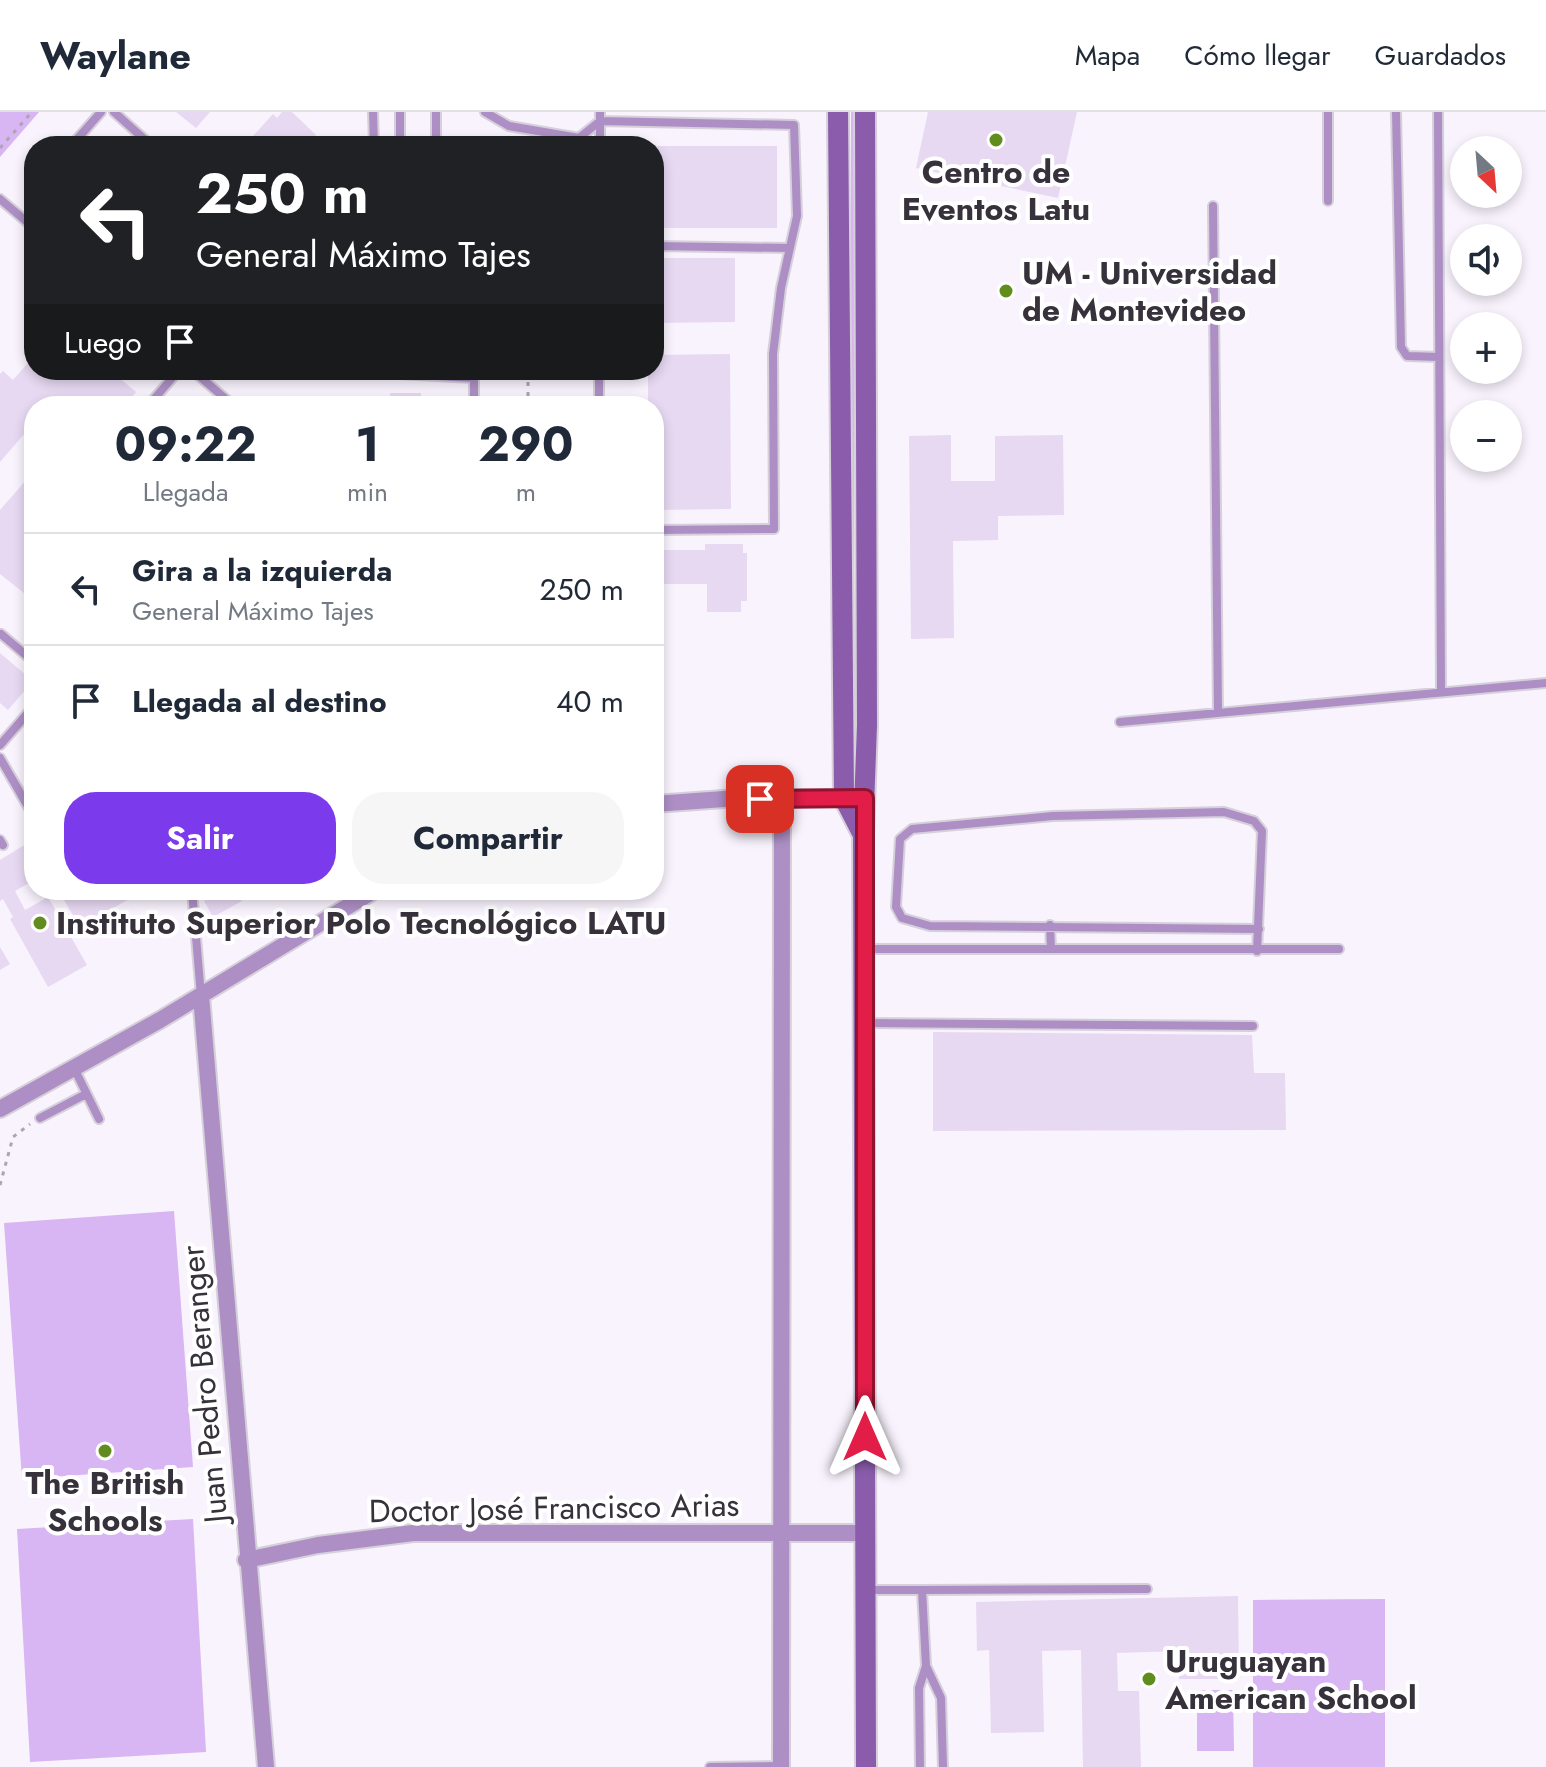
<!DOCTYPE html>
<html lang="es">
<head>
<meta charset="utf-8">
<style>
	:root { --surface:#fff; --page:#f6f6f7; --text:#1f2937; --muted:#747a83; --line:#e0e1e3; --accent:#7c3aed }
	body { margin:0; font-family:Jost,sans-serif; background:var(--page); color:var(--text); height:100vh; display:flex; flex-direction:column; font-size:30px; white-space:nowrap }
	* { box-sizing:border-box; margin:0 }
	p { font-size:26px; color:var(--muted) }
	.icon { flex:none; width:44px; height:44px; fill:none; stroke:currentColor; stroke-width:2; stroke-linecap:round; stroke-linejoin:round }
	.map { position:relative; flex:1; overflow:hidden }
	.drawer { position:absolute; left:24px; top:284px; width:640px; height:504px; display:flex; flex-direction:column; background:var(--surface); border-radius:32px; box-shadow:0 4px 12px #0003 }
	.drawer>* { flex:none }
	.hud { position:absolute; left:24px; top:24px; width:640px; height:244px; border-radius:32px; box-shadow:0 4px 12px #0003; background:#202124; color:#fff; overflow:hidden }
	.needle { width:52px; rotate:154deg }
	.tools { position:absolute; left:1450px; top:24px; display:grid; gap:16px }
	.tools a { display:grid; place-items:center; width:72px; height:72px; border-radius:50%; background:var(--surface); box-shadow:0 4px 12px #0003; font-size:40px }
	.pin { position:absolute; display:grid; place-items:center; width:68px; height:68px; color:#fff; margin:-34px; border-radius:16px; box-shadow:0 4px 12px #0006 }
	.me { position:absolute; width:88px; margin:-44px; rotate:0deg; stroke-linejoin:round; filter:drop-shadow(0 0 6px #0008) }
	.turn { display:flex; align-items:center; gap:28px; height:168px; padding:0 40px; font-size:36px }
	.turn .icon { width:104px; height:104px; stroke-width:2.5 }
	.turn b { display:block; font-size:56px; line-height:68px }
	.then { display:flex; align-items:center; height:76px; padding:0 40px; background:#0003; gap:16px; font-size:30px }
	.eta { display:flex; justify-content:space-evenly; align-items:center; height:136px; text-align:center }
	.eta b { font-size:48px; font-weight:700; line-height:56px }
	.action { display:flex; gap:16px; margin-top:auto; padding:16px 40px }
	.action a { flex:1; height:92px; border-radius:32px; background:var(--accent); color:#fff; font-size:32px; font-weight:700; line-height:92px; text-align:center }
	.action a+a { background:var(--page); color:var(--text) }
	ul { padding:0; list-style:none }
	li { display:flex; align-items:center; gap:24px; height:112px; padding:0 40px; border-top:2px solid var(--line) }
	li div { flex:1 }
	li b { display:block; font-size:30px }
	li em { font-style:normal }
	header { display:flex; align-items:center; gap:48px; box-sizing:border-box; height:112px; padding:0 40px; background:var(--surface); border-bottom:2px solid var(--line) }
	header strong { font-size:38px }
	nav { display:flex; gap:44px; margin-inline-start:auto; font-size:28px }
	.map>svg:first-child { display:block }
	.green { fill:#d8b5f3 }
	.building { fill:#e7d9f2 }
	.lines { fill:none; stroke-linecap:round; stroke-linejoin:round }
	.lane-casing { stroke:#d6d0da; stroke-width:12 }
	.street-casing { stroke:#d6d0da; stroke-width:20 }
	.secondary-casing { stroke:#d6d0da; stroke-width:24 }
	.path { stroke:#aca6b0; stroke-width:3; stroke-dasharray:4 6; stroke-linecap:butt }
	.lane { stroke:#ad8fc5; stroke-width:8 }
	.street { stroke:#ad8fc5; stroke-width:16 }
	.secondary { stroke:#8a5cab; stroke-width:20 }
	.route-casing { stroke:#92132f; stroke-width:20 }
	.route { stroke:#e11d48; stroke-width:14 }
	.poi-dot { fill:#618d1f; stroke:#fff; stroke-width:3 }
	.labels { text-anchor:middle; stroke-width:8; stroke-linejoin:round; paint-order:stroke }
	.poi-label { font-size:32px; font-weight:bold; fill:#36313a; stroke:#fff; text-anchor:start }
	.street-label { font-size:32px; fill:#36313a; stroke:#fff }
</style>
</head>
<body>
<header>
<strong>Waylane</strong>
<nav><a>Mapa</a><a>Cómo llegar</a><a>Guardados</a></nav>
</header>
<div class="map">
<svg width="1546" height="1655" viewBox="0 0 1546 1655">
	<rect width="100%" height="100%" fill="#f9f3fd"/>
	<path class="green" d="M0,0H39L0,45Z
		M851,0H854V675L851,672Z
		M174,1099L193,1355L22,1367L4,1111Z
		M193,1407L206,1640L30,1650L17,1417Z
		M1385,1487V1655H1253V1488Z
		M1197,1578H1233L1234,1639H1197Z"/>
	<path class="building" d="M176,0H210L196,16Z
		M282,0H292L316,23L308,32L301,27L295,34H244L273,2L277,6Z
		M928,0H1077L1058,86L916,56Z
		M654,34H777V116H654Z
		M654,146H735V210L654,211Z
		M730,242L731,397L654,398V294H648V258H654V243Z
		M34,244V258H110L136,280L124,294H34V315L32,313L0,350V262L3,259L13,268Z
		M390,281H421V294H390Z
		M951,323V369H995V324L1063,323L1064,403L998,404V428L953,429L954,526L911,527L909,324Z
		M34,359V375L26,384L32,389L34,386V489L0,462V398Z
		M705,432H743V441H747V489H741V500H707V472H654V438H705Z
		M0,541L33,569L8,598L0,591Z
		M26,732L34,746V768L15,779L25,798L48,785L87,853L48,875L10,807L13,805L3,787L0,789V748Z
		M58,778H145L80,815Z
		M224,778H235L242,789L213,805L204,789Z
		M0,835L10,852L0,858Z
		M933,920L1252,923L1254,961H1285L1286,1018L933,1019Z
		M1238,1484L1239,1567H1179V1539L1117,1541L1118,1579H1139L1141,1655H1083L1081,1538L1042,1539L1044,1620L991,1621L989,1538L977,1539L976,1490Z"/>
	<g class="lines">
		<g class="lane-casing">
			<path id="lane" d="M114,0L152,34
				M373,0L374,34
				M436,0V34
				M485,0L509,14L579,26
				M1396,0L1401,235L1407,244L1439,245
				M1438,0L1441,580
				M71,34L101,0
				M400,34V0
				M569,34L600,9L794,13L797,104L781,176L773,242L774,417L654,418
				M600,34V0
				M0,87L34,116
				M1328,89V0
				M1213,94L1218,601
				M654,134L789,136
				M192,258L234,294
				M474,258V294
				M363,260L474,266
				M148,294L179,258
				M599,294V258
				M1,522L34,550
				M1120,610L1546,571
				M0,633L34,594
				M0,646L34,705
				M0,728L3,733
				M192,778L201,884
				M1050,813L1051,837
				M865,837H1339
				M1257,839L1262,719L1254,709L1224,700L1053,704L912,717L900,727L896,795L902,806L930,814L1259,817
				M865,911L1253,914
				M74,956L99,1007
				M40,1006L86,982
				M867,1478H922L926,1554L919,1576L920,1655
				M922,1478L1147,1477
				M926,1554L941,1586L943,1655
				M710,1655L781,1654"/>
		</g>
		<g class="street-casing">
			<path id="street" d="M654,692L738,686H856
				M201,884L266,1655
				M0,997L160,908L375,778
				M246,1448L318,1433L413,1421H866
				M781,1655L782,688"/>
		</g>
		<g class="secondary-casing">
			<path id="secondary" d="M838,0L844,686L863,723
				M865,0L867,613L863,723L866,1655"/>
		</g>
		<path class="path" d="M0,36L32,0
			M528,294V258
			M0,1073L13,1025L30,1012"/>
		<use href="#lane" class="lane"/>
		<use href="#street" class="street"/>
		<use href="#secondary" class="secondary"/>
	</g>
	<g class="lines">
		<g class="route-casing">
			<path id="route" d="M760,687L865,686V1325"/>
		</g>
		<use href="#route" class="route"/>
	</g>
	<g class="poi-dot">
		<circle cx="996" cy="28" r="8"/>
		<circle cx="1006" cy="179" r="8"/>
		<circle cx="40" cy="811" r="8"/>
		<circle cx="105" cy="1339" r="8"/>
		<circle cx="1149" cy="1567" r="8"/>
	</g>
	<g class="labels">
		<g class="poi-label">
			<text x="996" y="71" text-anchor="middle">Centro de<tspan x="996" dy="37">Eventos Latu</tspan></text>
			<text x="1022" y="172">UM - Universidad<tspan x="1022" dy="37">de Montevideo</tspan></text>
			<text x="56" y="822">Instituto Superior Polo Tecnológico LATU</text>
			<text x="105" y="1382" text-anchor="middle">The British<tspan x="105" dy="37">Schools</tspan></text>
			<text x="1165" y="1560">Uruguayan<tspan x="1165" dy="37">American School</tspan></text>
		</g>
		<g class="street-label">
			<text transform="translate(204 1272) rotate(-95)" y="11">Juan Pedro Beranger</text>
			<text transform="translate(554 1396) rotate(-1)" y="11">Doctor José Francisco Arias</text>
		</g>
	</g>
</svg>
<div class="tools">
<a><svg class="needle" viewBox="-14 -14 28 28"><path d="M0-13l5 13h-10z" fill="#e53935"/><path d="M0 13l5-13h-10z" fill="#747a83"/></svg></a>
<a><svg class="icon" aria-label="sound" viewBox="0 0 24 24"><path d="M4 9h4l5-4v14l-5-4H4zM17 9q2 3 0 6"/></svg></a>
<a>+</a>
<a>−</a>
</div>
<div class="pin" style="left:760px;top:687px;background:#d93025"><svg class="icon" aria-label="arrive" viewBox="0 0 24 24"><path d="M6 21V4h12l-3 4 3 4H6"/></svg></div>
<svg class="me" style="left:865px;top:1325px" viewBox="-20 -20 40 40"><path d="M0-17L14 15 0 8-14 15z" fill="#e11d48" stroke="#fff" stroke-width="4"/></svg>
<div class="hud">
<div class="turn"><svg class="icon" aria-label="left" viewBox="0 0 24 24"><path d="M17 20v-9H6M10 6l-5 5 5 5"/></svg><div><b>250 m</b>General Máximo Tajes</div></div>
<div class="then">Luego<svg class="icon" aria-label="arrive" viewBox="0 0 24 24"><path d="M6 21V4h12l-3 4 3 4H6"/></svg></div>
</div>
<section class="drawer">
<div class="eta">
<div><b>09:22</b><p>Llegada</p></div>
<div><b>1</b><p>min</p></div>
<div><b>290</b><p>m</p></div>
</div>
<ul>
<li><svg class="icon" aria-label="left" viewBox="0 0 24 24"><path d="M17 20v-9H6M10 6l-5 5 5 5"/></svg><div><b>Gira a la izquierda</b><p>General Máximo Tajes</p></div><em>250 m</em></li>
<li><svg class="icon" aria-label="arrive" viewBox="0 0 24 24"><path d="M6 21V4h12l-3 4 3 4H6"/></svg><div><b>Llegada al destino</b></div><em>40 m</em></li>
</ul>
<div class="action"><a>Salir</a><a>Compartir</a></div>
</section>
</div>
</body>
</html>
